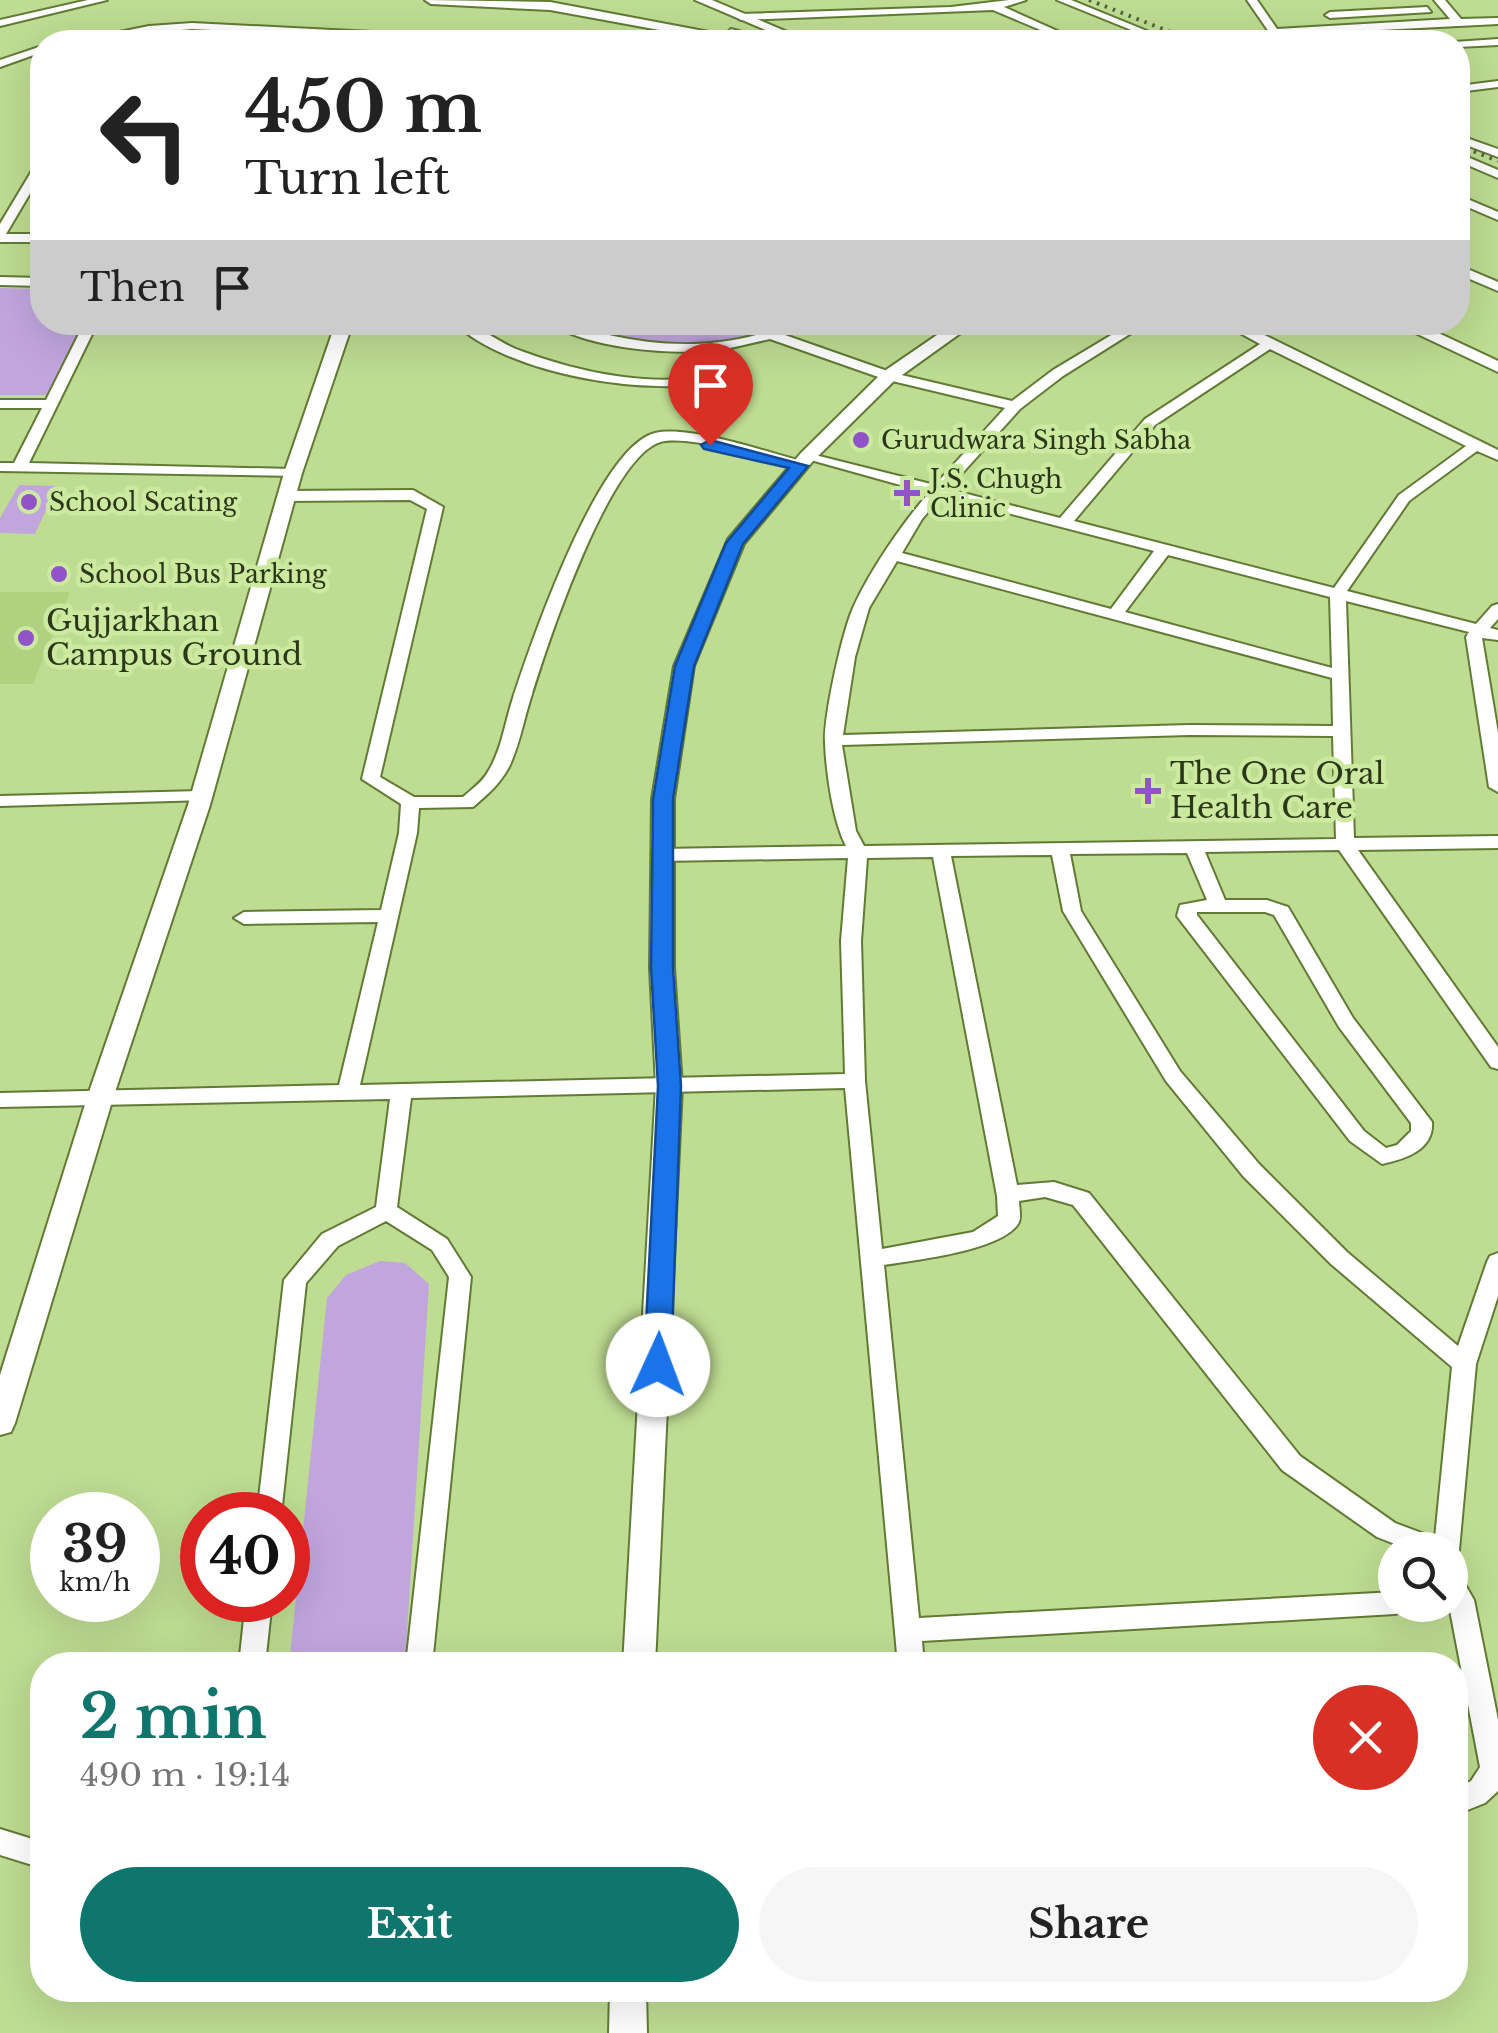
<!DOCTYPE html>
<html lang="en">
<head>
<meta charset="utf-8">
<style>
	:root { --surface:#fff; --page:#f6f6f6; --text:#222; --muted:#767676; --accent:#0f766e }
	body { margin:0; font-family:"Libre Baskerville",serif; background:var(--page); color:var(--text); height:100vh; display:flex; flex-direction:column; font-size:38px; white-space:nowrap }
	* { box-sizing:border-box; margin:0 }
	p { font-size:32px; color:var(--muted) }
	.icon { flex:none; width:55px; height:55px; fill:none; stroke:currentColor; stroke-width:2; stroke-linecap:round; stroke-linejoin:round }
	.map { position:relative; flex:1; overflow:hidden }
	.drawer { position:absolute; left:30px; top:1652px; width:1438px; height:350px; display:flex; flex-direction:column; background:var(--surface); border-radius:40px; box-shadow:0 10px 40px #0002 }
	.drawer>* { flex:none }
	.banner { position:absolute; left:30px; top:30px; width:1440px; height:305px; border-radius:40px; box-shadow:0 10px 40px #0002; background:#fff; color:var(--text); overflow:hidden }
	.tools { position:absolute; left:1378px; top:1532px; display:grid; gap:20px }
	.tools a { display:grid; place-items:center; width:90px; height:90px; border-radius:50%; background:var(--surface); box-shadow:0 10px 40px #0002; font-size:50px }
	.speed { position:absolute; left:30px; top:1492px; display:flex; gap:20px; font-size:50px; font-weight:700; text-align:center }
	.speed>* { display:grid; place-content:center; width:130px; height:130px; border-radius:50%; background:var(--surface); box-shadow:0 10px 40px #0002; line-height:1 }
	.speed small { font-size:25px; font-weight:400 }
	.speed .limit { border:15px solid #d22; background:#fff; color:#111 }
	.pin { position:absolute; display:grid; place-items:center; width:85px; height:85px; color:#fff; margin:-102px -42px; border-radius:50% 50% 50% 0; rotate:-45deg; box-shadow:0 0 10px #0007 }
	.pin .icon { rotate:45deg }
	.me { position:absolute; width:110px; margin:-55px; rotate:2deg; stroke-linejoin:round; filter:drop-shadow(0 0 8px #0008) }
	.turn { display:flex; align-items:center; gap:35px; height:210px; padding:0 50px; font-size:45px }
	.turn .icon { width:130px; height:130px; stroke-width:2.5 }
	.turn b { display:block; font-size:70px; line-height:85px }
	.then { display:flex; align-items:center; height:95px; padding:0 50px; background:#0003; gap:20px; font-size:38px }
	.round { display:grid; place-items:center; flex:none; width:105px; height:105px; border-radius:52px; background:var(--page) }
	.overview { display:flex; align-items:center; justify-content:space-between; height:170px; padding:0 50px }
	h1 { font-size:60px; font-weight:800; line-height:75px; color:var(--accent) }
	.cta { display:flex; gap:20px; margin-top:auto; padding:20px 50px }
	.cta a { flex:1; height:115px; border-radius:60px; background:var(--accent); color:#fff; font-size:40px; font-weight:800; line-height:115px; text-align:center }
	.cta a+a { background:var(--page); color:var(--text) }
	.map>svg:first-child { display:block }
	.built { fill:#b1d181 }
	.green { fill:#c1a6de }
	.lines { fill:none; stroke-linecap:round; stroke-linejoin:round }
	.minor-casing { stroke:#617b34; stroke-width:4 }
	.tertiary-casing { stroke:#617b34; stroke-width:4 }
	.minor { fill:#fff; fill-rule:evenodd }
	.tertiary { fill:#fff; fill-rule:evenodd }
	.rail { stroke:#536339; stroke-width:4; stroke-dasharray:2.5 6; stroke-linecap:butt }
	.route { fill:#1a73e8; stroke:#114b97; stroke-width:2.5 }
	.poi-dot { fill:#9252c8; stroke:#cbe99f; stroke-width:4 }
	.labels { text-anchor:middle; stroke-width:9; stroke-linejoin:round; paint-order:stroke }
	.far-poi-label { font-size:25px; fill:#2c3719; stroke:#cbe99f; text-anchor:start }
	.poi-label { font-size:30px; fill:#2c3719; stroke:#cbe99f; text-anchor:start }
</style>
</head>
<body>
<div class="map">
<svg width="1498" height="2033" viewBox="0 0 1498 2033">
	<rect width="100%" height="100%" fill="#bedc92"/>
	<path class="built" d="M0,592H70L33,684H0Z"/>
	<path class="green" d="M0,288L42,289V322L87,323L53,395H0Z
		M558,323H727L766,334C697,347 625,352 558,323Z
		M19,485L57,486L35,534L0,533V518Z
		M380,1261L405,1263L429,1284L405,1665H289L327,1298L346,1275Z"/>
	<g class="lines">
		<g class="minor-casing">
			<path id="minor" d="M88,0H107L0,26V20Z
				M1009,0H1026L1004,7L1082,42H1069L993,10L741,20L736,17L741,14L951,7Z
				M1057,0H1071L1174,42H1161Z
				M1247,0H1257L1277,29L1450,19L1434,0H1445L1461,19L1498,18V24L1281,35L1286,42H1276Z
				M1427,7L1431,12L1330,18L1325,15L1330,12Z
				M192,23L512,39L517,42H458L192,29C152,32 109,44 70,42L149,26Z
				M1498,39V45L1458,47V42H1454Z
				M42,46V52L0,67V60Z
				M1498,81V87L1458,92V86Z
				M1458,135L1498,149V157L1458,142Z
				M1458,153L1498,170V178L1458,161Z
				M42,160V173L6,234H42V242H0V224L36,164Z
				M1458,195L1498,212V220L1458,203Z
				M1458,265L1498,282V291L1458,274Z
				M0,277L42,278V286L0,285Z
				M85,322H98L29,463L293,469L298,470V476L0,471V463H14L42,408H0V400H46Z
				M453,322C476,322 494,340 516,349C577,372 652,389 716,374L720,367L714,351C665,354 589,349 548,322C570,322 587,330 609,335C657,346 709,348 756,335L727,322H747L770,330L785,322H803L782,334L893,373L1012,401L1053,370L1133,322H1149L1063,376L1020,409L948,489L1060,518L1145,419L1260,344L1220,322H1238L1498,450V460L1477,451L1409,501L1347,591L1476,624L1492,606L1498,604V619L1490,628L1498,630V640L1482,638L1498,733V792L1489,787L1466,637L1469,632L1346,601L1354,838L1498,836V848L1358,850L1498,1047V1069L1491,1067L1339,850L1205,852L1225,900H1267L1288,907L1353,1018L1432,1122C1434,1150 1405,1159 1382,1164L1350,1141L1180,920L1177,916L1180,905L1207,900L1187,853L1070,854L1081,911L1180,1071L1259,1164L1347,1252L1458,1346L1487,1262L1490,1256L1498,1253V1296L1476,1364L1459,1550L1455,1558L1450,1559V1550H1410L1377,1537L1282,1470L1073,1205L1045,1197L1019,1201C1019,1208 1022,1218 1018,1224C1000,1251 915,1260 884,1265L919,1618L1395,1592V1605H1407L1404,1611L1395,1614L922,1641L924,1665H898L845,1088L411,1098L397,1207L447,1239L471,1277L432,1665H406L449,1277L432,1250L386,1221L338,1246L306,1283L281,1515H257L284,1280L322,1234L376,1207L390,1099L0,1107V1093L339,1085L378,922L244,924L234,918L244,912L381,910L399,833L401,804L362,779L427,509L410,500L286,501L278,496L286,491L413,490L443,507L380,777L414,797H463C472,789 483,782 489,770C502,748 505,722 513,698C531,643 598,447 655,433C690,425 769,453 805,462V468L800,469C761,460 704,437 665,441C612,447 547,645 532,694C524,718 520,744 509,767C500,784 487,795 473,807L419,808L417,833L360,1085L845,1074L841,941L848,858L661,861L652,855L661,849L846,846C833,821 826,772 825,742C824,715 842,633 853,608C869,572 903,522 929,493L800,457L807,453L935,485L1005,408L884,379L770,339L726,349L734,367L726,380C652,398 510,376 453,322ZM1270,349L1466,446L1399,495L1334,588L1074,521L1155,425ZM942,496L1154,551L1111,609L902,553L922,519ZM1168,555L1330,597L1332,668L1125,612ZM897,561L1332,678L1333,726L1189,725L843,735L855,657L869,608ZM1189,735L1333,736L1336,839L864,846L856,831L842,745ZM1052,855L1063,911L1166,1081L1243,1176L1331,1264L1452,1367L1435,1538L1395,1523L1300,1456L1089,1193L1054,1182L1017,1185L951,856ZM933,857L997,1196L998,1216L973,1232L882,1249L865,1081L861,941L867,858ZM1197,912H1265L1274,915L1339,1027L1411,1123V1131L1397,1145L1386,1148L1364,1131L1197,915Z
				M201,791L210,796L207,800L0,806V796Z
				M1450,1571L1459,1574L1474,1600L1498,1720V1791L1485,1803L1455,1815V1789L1471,1781L1480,1767L1449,1605Z
				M246,1600H272L265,1665H239Z
				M0,1829L42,1842V1868L0,1855Z"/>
		</g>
		<g class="tertiary-casing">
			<path id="tertiary" d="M425,0L550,2L725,35L731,29L779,42H725L550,10L431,4Z
				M695,0H712L811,42H794Z
				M336,322H353L302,473L210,805L114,1095L15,1423L11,1432L0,1435V1375L88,1095L188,805L284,473Z
				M956,322H976L895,380L813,461L744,544L694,666L674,799V968L682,1086L655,1665H623L656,1086L650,968L652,799L674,666L728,539L801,453L883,372Z
				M1392,322H1415L1498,361V372Z
				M610,1990H646L647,2033H609Z"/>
		</g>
		<use href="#minor" class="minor"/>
		<use href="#tertiary" class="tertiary"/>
		<path class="rail" d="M1089,0L1196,42
			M1458,145L1498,161"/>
	</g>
	<path class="route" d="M710,440L808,466L743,544L694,666L673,799V968L681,1086L671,1365L667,1372L658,1376L648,1372L644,1365L658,1086L651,968L653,799L675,666L726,543L789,468L704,449L701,445Z"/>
	<g class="poi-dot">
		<circle cx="861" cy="440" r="10"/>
		<path d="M902 478h10v10h10v10h-10v10h-10v-10h-10v-10h10z"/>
		<circle cx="29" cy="502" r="10"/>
		<circle cx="59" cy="574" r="10"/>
		<circle cx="26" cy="638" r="10"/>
		<path d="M1143 776h10v10h10v10h-10v10h-10v-10h-10v-10h10z"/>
	</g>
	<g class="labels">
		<g class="far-poi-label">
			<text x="881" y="449">Gurudwara Singh Sabha</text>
			<text x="930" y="488">J.S. Chugh<tspan x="930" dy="29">Clinic</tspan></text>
			<text x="49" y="511">School Scating</text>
			<text x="79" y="583">School Bus Parking</text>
		</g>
		<g class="poi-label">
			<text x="46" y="631">Gujjarkhan<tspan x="46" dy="34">Campus Ground</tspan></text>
			<text x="1170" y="784">The One Oral<tspan x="1170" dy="34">Health Care</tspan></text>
		</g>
	</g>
</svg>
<div class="tools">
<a><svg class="icon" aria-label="search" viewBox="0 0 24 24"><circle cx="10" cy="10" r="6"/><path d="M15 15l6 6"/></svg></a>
</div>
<div class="speed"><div>39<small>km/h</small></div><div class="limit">40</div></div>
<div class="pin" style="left:710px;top:445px;background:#d93025"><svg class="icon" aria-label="arrive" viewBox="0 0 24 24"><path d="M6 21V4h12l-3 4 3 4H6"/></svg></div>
<svg class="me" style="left:658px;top:1365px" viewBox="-20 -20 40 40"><circle r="19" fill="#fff"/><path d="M0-13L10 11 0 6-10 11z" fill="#1a73e8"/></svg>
<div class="banner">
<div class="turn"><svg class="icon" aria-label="left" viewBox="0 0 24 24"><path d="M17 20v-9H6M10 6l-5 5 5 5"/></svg><div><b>450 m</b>Turn left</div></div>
<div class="then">Then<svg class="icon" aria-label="arrive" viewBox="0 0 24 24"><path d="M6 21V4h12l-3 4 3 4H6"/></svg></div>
</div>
<section class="drawer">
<div class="overview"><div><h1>2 min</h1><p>490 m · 19:14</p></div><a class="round" style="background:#d93025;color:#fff"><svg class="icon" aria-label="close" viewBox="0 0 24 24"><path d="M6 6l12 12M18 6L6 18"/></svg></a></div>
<div class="cta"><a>Exit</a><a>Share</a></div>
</section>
</div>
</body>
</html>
